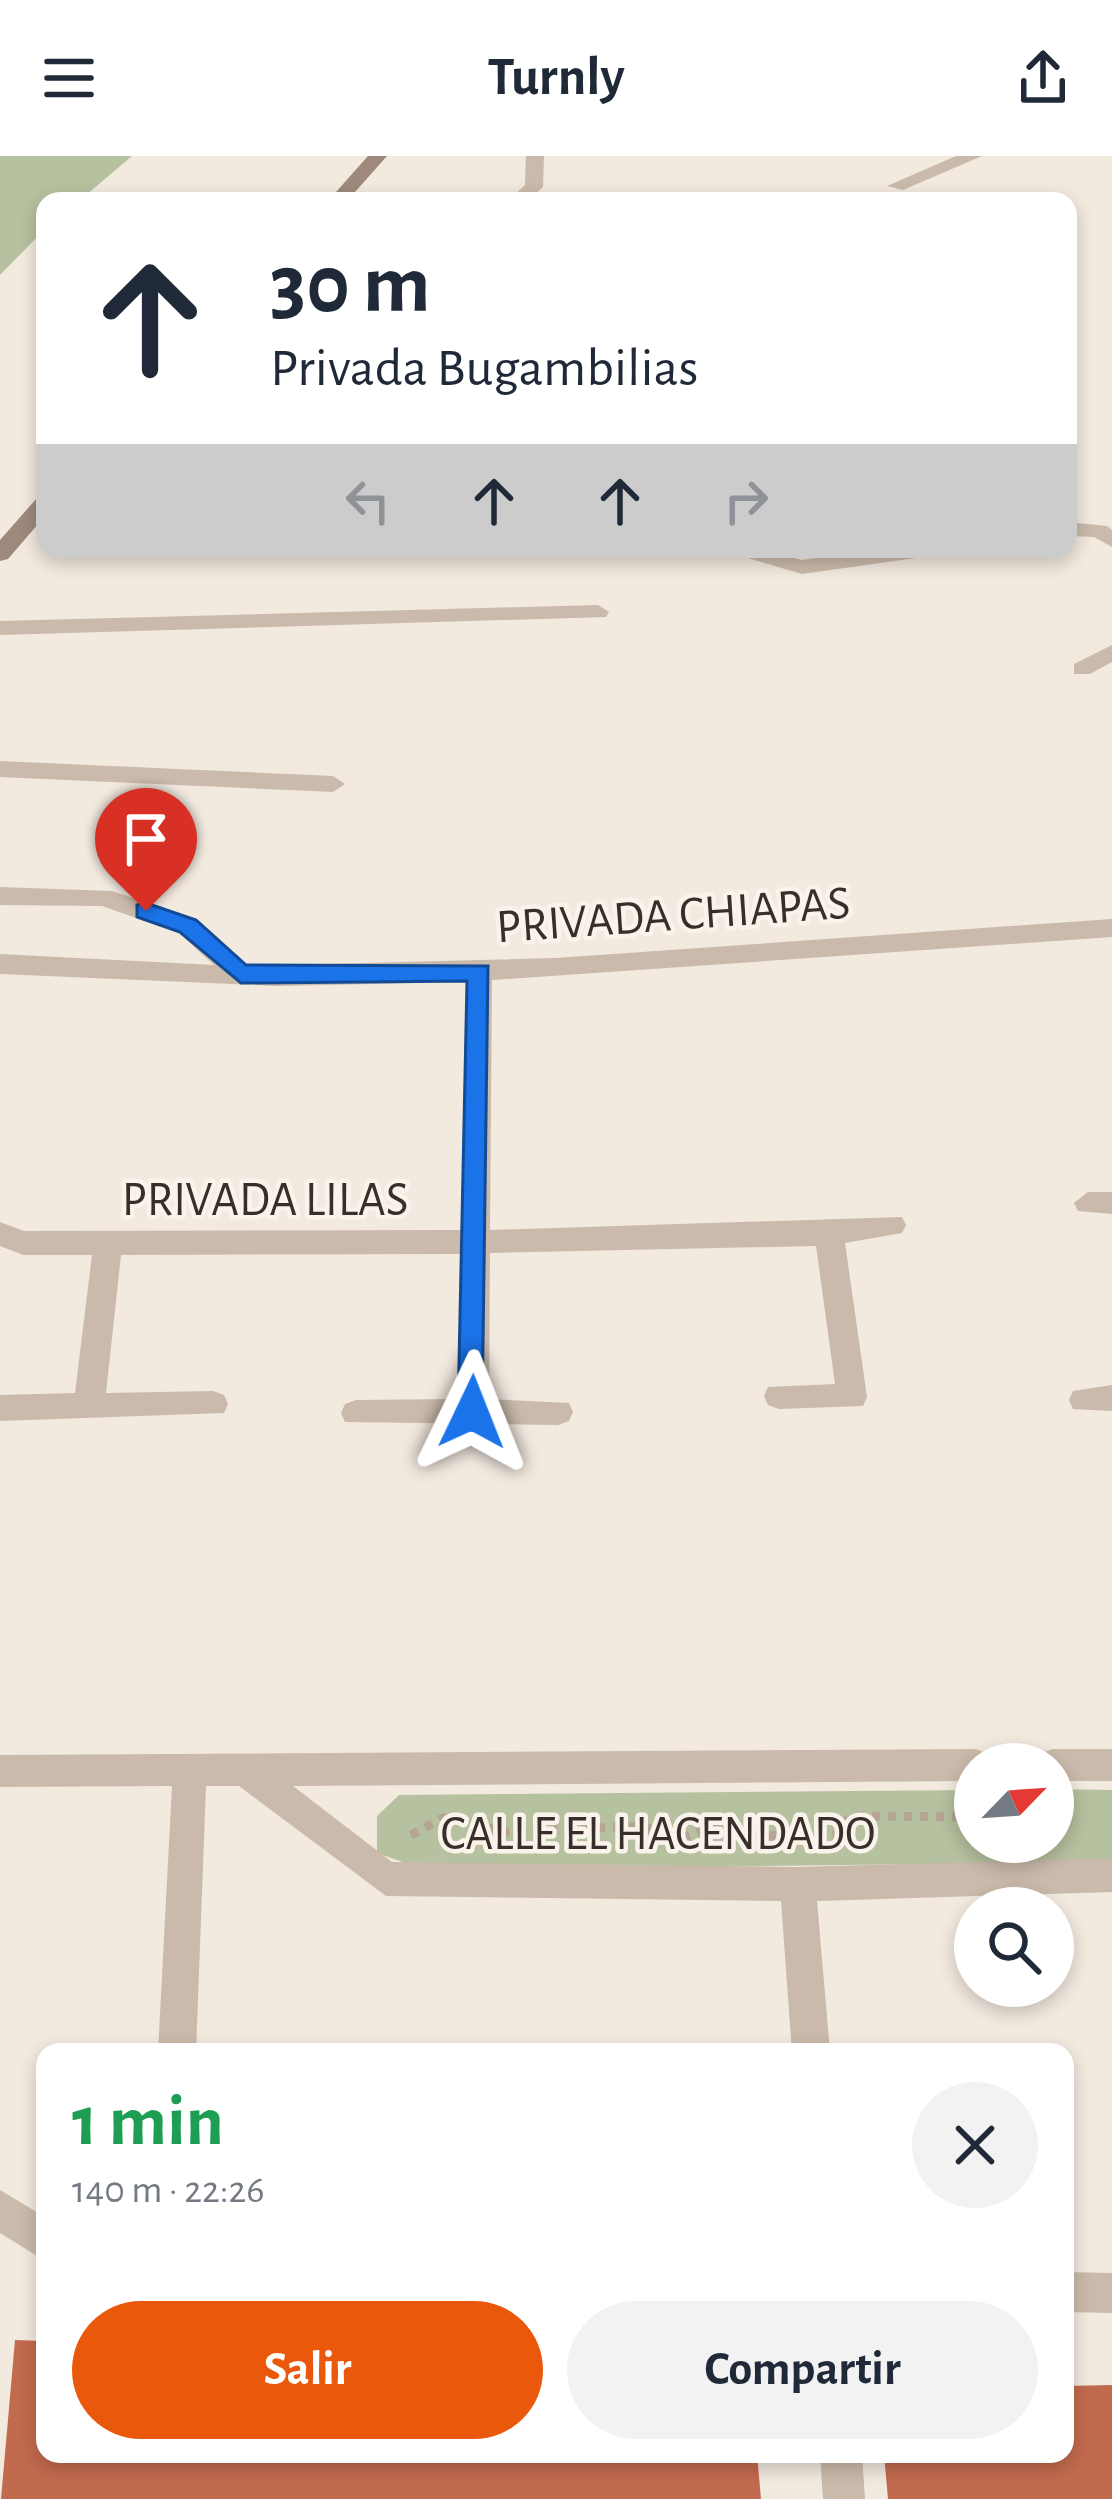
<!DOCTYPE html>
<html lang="es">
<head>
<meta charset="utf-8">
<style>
	:root { --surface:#fff; --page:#f2f2f3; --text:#1f2937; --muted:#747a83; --accent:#ea580c }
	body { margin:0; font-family:"Alegreya Sans",sans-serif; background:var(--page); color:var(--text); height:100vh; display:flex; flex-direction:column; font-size:45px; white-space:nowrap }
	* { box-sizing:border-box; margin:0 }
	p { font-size:39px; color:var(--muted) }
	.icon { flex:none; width:66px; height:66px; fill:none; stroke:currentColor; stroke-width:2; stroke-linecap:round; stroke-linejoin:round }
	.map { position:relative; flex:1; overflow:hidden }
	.side { position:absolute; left:36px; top:1887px; width:1038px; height:420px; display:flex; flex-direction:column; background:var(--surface); border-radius:24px; box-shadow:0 6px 18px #0003 }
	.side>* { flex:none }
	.banner { position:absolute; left:36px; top:36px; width:1041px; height:366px; border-radius:24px; box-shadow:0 6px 18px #0003; background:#fff; color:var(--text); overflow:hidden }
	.needle { width:78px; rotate:65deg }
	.buttons { position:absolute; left:954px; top:1587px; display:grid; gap:24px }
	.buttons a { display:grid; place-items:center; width:120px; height:120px; border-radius:50%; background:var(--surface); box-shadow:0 6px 18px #0003; font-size:60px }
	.pin { position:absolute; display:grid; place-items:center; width:102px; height:102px; color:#fff; margin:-123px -51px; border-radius:50% 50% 50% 0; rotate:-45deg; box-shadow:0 0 12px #0007 }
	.pin .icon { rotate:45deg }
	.me { position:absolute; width:132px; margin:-66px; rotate:2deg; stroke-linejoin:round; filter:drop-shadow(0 0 9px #0008) }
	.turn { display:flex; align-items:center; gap:42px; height:252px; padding:0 36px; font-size:54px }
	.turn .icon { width:156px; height:156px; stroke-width:2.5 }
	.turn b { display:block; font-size:84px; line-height:102px }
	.lanes { display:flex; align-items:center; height:114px; padding:0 36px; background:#0003; justify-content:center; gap:60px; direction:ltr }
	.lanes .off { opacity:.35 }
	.round { display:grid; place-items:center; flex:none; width:126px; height:126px; border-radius:63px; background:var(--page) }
	.head { display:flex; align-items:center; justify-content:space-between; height:204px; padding:0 36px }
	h1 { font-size:72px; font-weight:700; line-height:90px; color:#1e9e55 }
	.button { display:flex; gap:24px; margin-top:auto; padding:24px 36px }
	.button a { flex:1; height:138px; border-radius:72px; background:var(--accent); color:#fff; font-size:48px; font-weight:700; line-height:138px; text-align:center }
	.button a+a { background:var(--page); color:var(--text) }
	header { display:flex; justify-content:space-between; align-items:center; height:156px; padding:0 36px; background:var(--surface); font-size:54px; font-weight:700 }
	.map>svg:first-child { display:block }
	.green { fill:#b6c19f }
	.building { fill:#c26a4e }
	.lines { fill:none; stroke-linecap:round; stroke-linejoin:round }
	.path { stroke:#b6a495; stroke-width:9; stroke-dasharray:8 8; stroke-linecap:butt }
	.lane { fill:#cabaab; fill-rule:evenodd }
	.street { fill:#cabaab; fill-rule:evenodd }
	.secondary { fill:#9e897c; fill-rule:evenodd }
	.route { fill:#1a73e8; stroke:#114b97; stroke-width:3 }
	.labels { text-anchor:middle; stroke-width:9; stroke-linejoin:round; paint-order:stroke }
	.street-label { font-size:48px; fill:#382f2a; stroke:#faf3ec }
</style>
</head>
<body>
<header><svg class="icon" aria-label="menu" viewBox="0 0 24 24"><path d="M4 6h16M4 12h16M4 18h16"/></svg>Turnly<svg class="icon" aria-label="share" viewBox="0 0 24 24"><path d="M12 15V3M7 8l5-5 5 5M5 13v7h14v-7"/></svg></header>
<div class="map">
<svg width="1112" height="2343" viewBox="0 0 1112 2343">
	<rect width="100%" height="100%" fill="#f2e9df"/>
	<path class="green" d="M0,0H132L79,45H45V73L0,119Z
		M1053,1633L1112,1634V1706L425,1714L377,1697V1660L399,1639L975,1634V1686H1053Z"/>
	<path class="building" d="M15,2184L45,2185V2298H757L761,2343H1Z
		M1112,2229V2343H888L884,2298H1065V2230Z"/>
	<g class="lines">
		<path class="path" d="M411,1679L443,1662L507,1676L644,1670L669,1682
			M682,1682L720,1667L730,1680L835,1679L851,1660L975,1661"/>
		<path class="lane" d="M526,0H544L543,31L528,45H508L525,29Z
			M956,0H982L903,34L887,30Z
			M1068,366L1107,370L1112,374V391L1094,381L1068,380Z
			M717,393H756L802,404L881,393H941L930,400L802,418Z
			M598,449L609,456L606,461L0,479V465Z
			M1112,489V506L1090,518H1074V508Z
			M0,605L333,620L345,628L333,636L0,621Z"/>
		<path class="street" d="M0,731L112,735L197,763L249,810L556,802L1112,763V781L492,824L490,1074L902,1061L906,1069L902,1077L845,1087L867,1241L863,1250L779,1253L768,1249L764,1240L768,1231L835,1228L816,1090L490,1097L489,1243L569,1247L573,1256L569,1265L558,1269L345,1266L341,1257L345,1248L356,1244L458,1243L461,1098L121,1099L106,1237L213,1235L224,1239L228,1248L224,1257L0,1265V1239L75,1237L92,1099H23L0,1090V1066L24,1075L461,1074L466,826L278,830L0,818V798L214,809L179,777L102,750L0,749Z
			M1088,1036H1112V1058L1078,1055L1074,1047Z
			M1112,1229V1255L1073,1253L1069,1244L1073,1235Z
			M975,1593L987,1597L992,1608H975V1625L293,1630L392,1706L798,1711L1112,1702V1736L817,1745L830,1896H792L781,1745L386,1740L239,1630H206L196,1896H158L172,1630L0,1631V1599Z
			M1053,1593H1112V1625H1053V1608H1036L1041,1597Z
			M0,2034L45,2061V2105L0,2077Z
			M1065,2116L1112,2117V2157L1065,2156Z
			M820,2298H862L865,2343H823Z"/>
		<path class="secondary" d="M368,0H387L347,45H328Z
			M45,340V360L8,403L0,405V384L37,342Z"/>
	</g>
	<path class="route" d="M146,747L196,764L246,809L488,810L482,1265H463L458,1256L467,825L241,827L180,776L137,761V749Z"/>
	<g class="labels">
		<g class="street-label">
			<text transform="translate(673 757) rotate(-4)" y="17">PRIVADA CHIAPAS</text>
			<text x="265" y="1059">PRIVADA LILAS</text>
			<text x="658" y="1693">CALLE EL HACENDADO</text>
		</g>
	</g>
</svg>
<div class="buttons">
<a><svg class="needle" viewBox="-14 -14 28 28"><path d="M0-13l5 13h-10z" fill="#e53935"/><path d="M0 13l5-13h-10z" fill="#747a83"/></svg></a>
<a><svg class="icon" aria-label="search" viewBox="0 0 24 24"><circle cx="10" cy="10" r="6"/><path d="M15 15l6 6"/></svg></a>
</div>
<div class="pin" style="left:146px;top:755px;background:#d93025"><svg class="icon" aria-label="arrive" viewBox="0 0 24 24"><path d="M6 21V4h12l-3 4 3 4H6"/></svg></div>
<svg class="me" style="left:472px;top:1256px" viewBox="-20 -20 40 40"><path d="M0-17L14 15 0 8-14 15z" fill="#1a73e8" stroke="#fff" stroke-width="4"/></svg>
<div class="banner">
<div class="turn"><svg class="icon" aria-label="ahead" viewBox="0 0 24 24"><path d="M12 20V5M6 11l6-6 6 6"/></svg><div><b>30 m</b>Privada Bugambilias</div></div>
<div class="lanes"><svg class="icon off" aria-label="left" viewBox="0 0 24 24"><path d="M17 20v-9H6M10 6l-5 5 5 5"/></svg><svg class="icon" aria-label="ahead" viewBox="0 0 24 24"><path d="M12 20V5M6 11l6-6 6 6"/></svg><svg class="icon" aria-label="ahead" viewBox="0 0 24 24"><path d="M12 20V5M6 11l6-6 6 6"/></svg><svg class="icon off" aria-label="right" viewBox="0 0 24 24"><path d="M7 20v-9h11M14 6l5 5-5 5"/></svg></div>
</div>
<section class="side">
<div class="head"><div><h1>1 min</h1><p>140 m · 22:26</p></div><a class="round"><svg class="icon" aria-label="close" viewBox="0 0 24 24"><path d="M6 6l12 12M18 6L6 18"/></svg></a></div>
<div class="button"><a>Salir</a><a>Compartir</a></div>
</section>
</div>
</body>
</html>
